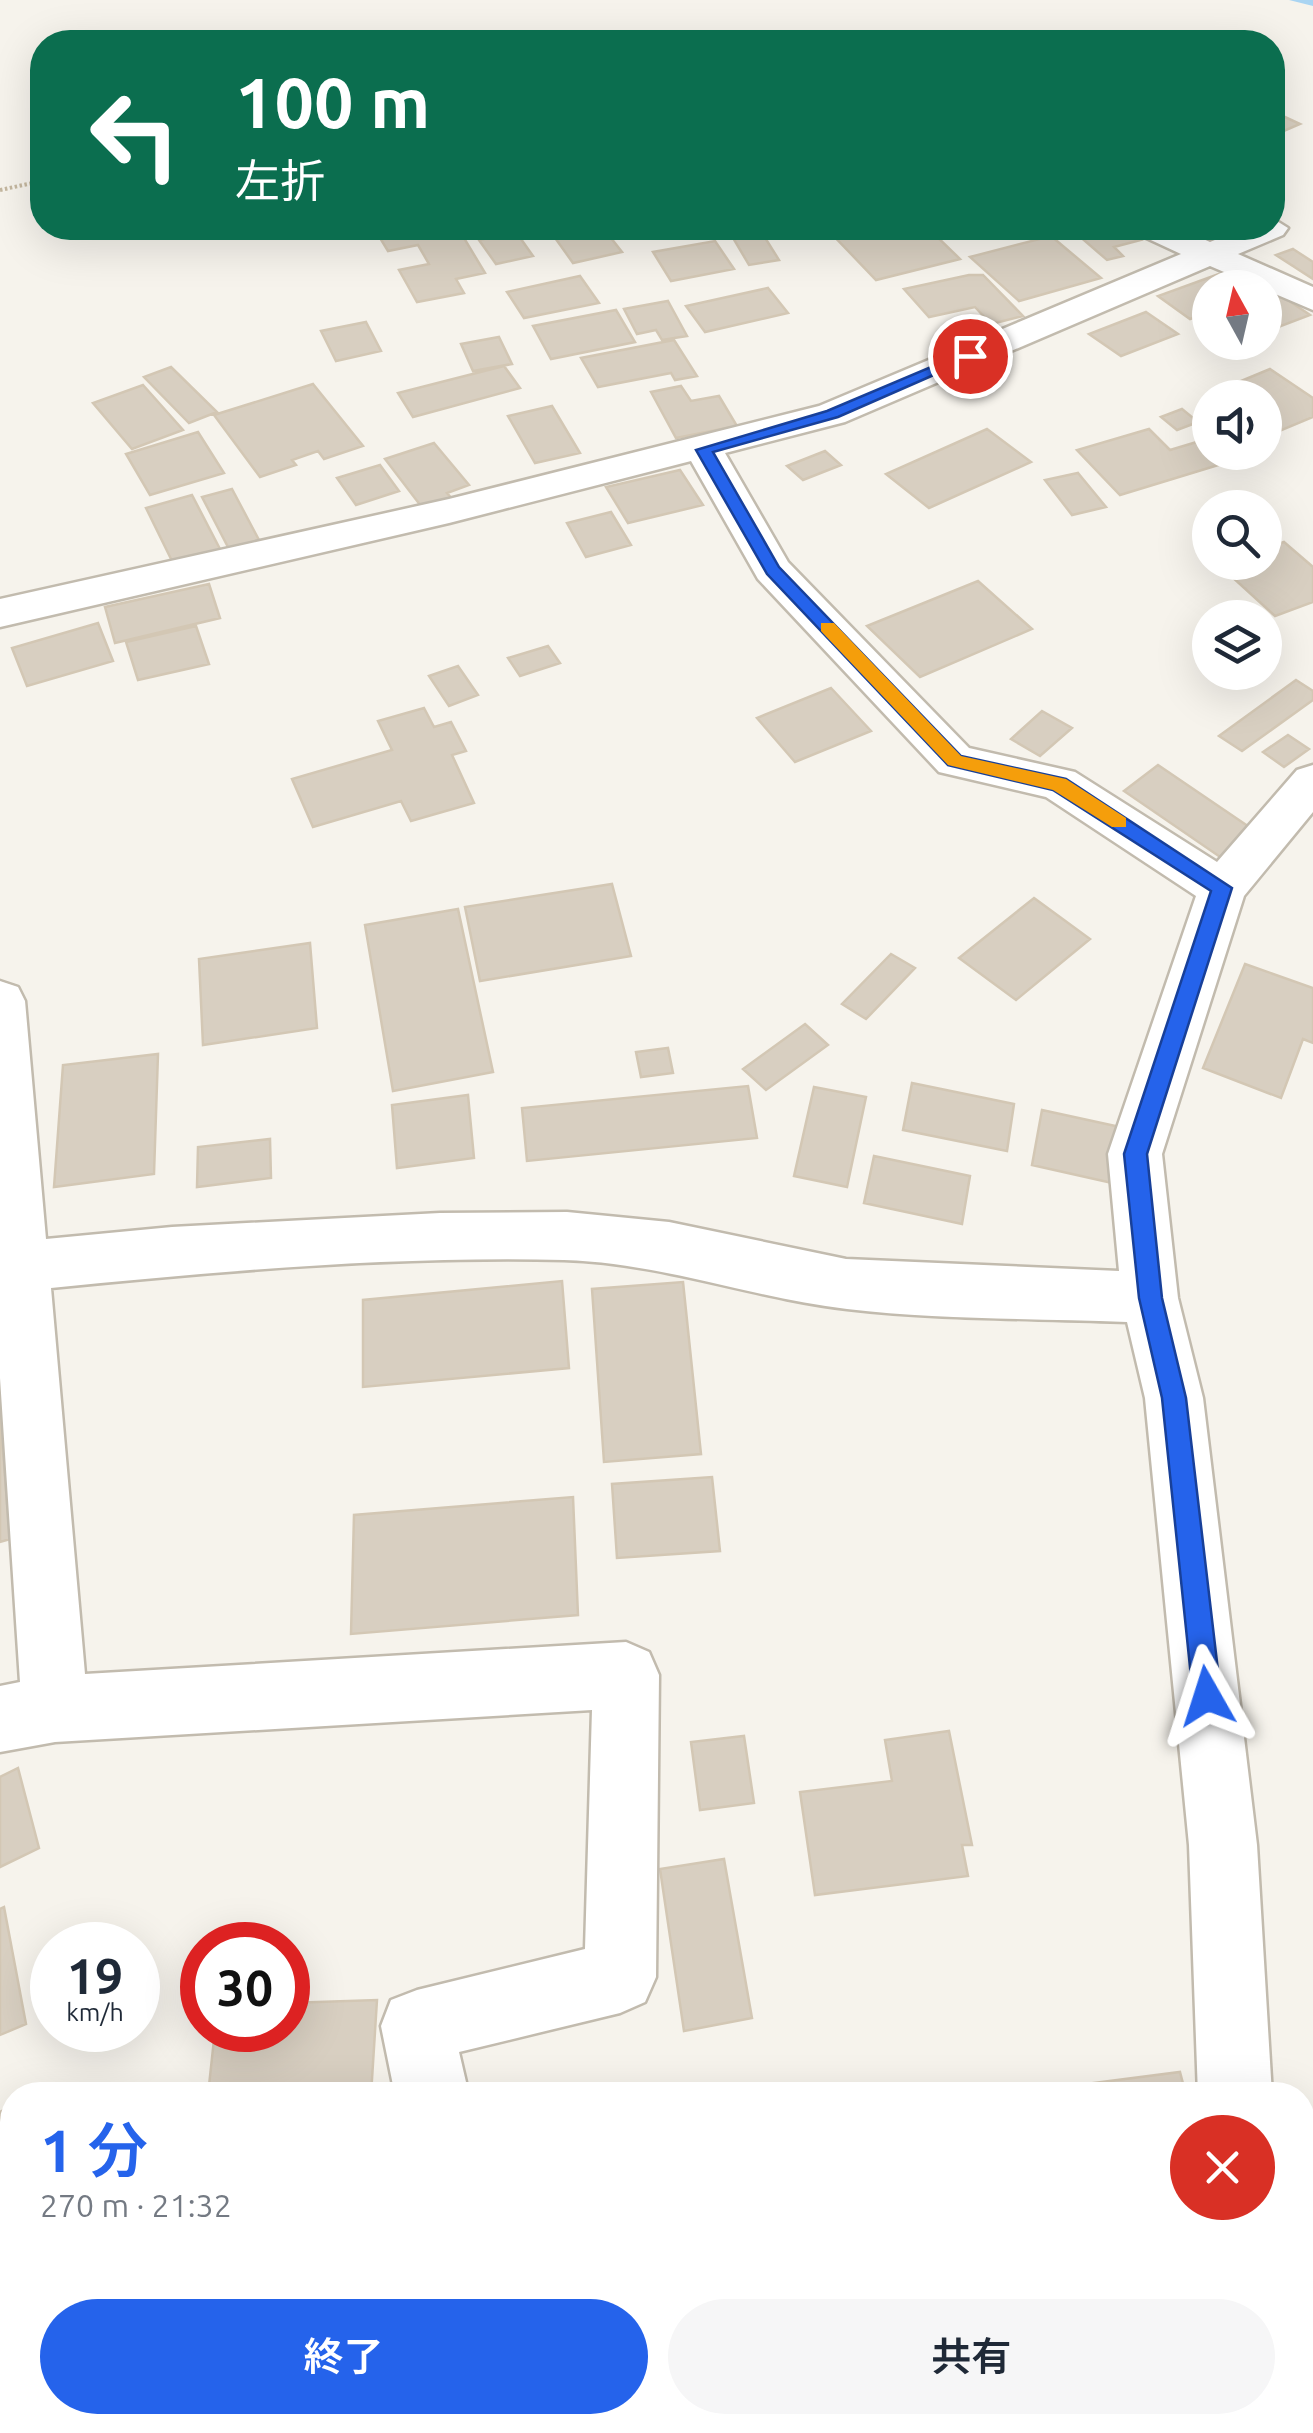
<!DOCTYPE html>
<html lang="ja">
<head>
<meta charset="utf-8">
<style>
	:root { --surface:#fff; --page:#f6f6f7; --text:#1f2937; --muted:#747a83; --accent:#2563eb }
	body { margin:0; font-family:Ubuntu,"Noto Sans JP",sans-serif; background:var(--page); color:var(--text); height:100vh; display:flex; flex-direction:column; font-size:38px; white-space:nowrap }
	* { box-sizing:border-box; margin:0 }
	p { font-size:32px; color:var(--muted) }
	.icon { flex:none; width:55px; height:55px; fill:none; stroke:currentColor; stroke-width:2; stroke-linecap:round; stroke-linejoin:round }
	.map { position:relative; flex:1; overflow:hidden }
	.sheet { position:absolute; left:0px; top:2082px; width:1315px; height:352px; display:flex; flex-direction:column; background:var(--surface); border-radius:40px 40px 0 0; box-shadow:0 10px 40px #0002 }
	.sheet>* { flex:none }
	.banner { position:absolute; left:30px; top:30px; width:1255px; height:210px; border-radius:40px; box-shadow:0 10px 40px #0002; background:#0b6e4f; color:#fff; overflow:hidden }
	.needle { width:65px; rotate:352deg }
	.controls { position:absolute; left:1192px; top:270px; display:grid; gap:20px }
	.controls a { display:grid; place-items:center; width:90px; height:90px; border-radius:50%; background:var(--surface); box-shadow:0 10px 40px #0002; font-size:50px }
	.speed { position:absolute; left:30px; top:1922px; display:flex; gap:20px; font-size:50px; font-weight:700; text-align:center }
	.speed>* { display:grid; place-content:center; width:130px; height:130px; border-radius:50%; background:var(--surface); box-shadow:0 10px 40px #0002; line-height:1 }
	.speed small { font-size:25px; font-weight:400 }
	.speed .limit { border:15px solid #d22; background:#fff; color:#111 }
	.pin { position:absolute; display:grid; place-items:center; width:85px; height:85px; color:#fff; margin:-42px; border:5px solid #fff; border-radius:50%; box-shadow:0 2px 10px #0007 }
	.me { position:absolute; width:110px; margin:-55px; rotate:354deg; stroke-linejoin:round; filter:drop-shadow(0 0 8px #0008) }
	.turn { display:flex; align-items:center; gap:35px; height:210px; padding:0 40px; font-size:45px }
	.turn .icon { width:130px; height:130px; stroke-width:2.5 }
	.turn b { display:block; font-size:70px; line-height:85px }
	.round { display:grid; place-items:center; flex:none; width:105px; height:105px; border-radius:52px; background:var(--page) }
	.overview { display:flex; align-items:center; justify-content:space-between; height:170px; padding:0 40px }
	h1 { font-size:60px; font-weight:600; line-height:75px; color:var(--accent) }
	.primary-button { display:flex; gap:20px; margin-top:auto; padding:20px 40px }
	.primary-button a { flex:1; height:115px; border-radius:60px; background:var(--accent); color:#fff; font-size:40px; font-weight:600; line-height:115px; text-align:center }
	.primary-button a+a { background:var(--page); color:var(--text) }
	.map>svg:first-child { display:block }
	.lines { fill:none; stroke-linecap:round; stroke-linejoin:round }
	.stream { fill:#a9d4f2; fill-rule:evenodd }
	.building { fill:#d8cfc1; stroke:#d3c7b4; stroke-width:2.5 }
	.minor-casing { stroke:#c2bbae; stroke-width:5 }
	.path { stroke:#c4b79f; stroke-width:4; stroke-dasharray:2.5 2.5; stroke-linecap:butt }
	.minor { fill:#fff; fill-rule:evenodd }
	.route { fill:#2563eb; stroke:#184099; stroke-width:2.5 }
	.slow { fill:#f59e0b }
</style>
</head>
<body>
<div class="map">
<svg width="1313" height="2433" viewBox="0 0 1313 2433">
	<rect width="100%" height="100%" fill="#f6f3ec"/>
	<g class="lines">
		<path class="stream" d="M1289,0H1313V6Z"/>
	</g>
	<path class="building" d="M1272,111L1300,124L1272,136Z
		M436,228H458L485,273L456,279L464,293L417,302L399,270L429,264L418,245L388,251L380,238Z
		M548,228H603L622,252L573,263Z
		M759,228L779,260L749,265L729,231Z
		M838,228H928L960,259L876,280L828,230Z
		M1070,228H1127L1141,240L1114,247L1123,256L1107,260Z
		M516,232L533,256L496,264L479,240Z
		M1051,236L1101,278L1019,301L970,257Z
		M715,241L734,269L671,281L653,252Z
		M1293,249L1313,262V279L1276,255Z
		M1219,274L1234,285L1255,278L1310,315L1265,332V288H1210V312L1190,319L1158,296Z
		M969,275H983L1023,316L991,324L975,307L929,317L904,289Z
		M580,276L599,303L524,318L507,292Z
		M768,288L788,313L705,332L686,306Z
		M668,301L687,336L662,340L656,330L637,334L624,309Z
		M616,310L635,342L551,359L533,326Z
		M1146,312L1178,334L1121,356L1089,334Z
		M366,322L381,351L336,361L321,331Z
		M499,337L512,364L473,371L461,344Z
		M674,340L697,376L675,380L671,373L598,387L581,358Z
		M504,366L520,388L413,417L398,393Z
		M171,367L217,412L189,423L144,377Z
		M1270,369L1313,398V417L1265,437V398L1205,396Z
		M313,384L363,446L324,459L318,451L292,460L296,465L260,477L214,415Z
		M143,385L183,430L132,449L93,403Z
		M681,386L691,401L719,396L737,426L676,438L651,392Z
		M552,406L580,453L535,463L508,416Z
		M1182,409L1198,422L1177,430L1161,417Z
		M987,429L1031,462L929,508L886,474Z
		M1149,429L1170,450L1210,438V452L1251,455L1120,495L1077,450Z
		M198,432L224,473L150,495L126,454Z
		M434,443L469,485L447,493L453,500L424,510L385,459Z
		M825,451L841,465L803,480L787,466Z
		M380,465L399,491L356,505L337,478Z
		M680,470L703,505L628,523L606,487Z
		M1078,473L1106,507L1072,515L1045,480Z
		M232,489L259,540L229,549L202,497Z
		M192,495L221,551L174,565L146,508Z
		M611,512L631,545L586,557L567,523Z
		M1284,542L1313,567V602L1275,616L1219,565L1265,562V548Z
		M978,581L1032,629L920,677L867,626Z
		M209,584L220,618L115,643L105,607Z
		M98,623L113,661L27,686L12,648Z
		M196,626L209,664L138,680L126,642Z
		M548,646L560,663L520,676L508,658Z
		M458,666L478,695L449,706L429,676Z
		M1296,680L1313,691V700L1242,751L1219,736Z
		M831,688L871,731L795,762L757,718Z
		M424,708L434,727L451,722L466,751L452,755L474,803L411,821L401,801L313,827L292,779L392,750L378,721Z
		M1042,711L1072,728L1040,756L1011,739Z
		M1288,735L1309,749L1284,767L1263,752Z
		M1158,765L1264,837L1229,863L1124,791Z
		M612,884L631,956L480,981L465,907Z
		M1034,898L1090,939L1016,1000L959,958Z
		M458,909L493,1072L393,1091L365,925Z
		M310,943L317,1028L203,1045L199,959Z
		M891,954L915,968L866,1019L842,1004Z
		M1245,964L1313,988V1043L1303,1039L1281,1098L1203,1068Z
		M805,1024L828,1045L766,1090L743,1069Z
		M668,1048L673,1073L641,1077L636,1052Z
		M158,1054L154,1174L54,1187L63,1065Z
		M912,1083L1014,1104L1007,1151L903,1130Z
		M748,1086L757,1138L527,1161L522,1108Z
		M814,1087L866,1097L847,1187L794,1176Z
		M468,1095L474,1158L397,1168L392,1105Z
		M1042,1110L1120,1127L1112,1183L1032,1165Z
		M270,1139L271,1178L197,1187L198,1147Z
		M874,1156L970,1176L962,1224L864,1203Z
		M562,1281L569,1368L363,1387V1300Z
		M683,1282L701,1454L604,1462L592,1289Z
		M0,1416L10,1539L0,1542Z
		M712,1477L720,1551L617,1558L612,1484Z
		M573,1497L578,1615L351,1634L354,1515Z
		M949,1731L972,1845H962L968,1876L815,1895L800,1792L892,1781L885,1740Z
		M744,1736L754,1803L700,1810L691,1742Z
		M18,1768L39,1848L0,1867V1777Z
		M724,1859L752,2018L684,2031L660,1869Z
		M4,1907L26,2024L0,2035V1909Z
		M377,2000L371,2095H208L215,2030H288V2003Z
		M1180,2072L1186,2095H1001Z
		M12,2106V2243L0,2250V2112Z
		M1313,2337V2433L1302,2394V2338Z
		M12,2347V2422H100L101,2433H0V2353Z
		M262,2422H412V2433H261Z
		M812,2422H967L969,2433H813Z
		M1028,2422H1111L1114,2433H1030Z"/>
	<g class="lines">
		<g class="minor-casing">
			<path id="minor" d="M1272,218L1288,228L1283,235L1238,254L1313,287V310L1210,266L845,422L725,453L788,562L969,748L1075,772L1217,862L1297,770L1313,765V812L1244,896L1162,1154L1178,1298L1203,1398L1257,1845L1272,2095H1198L1189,1845L1145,1398L1127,1322C1035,1318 939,1320 847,1309C752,1298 662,1263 564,1260C394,1256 220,1271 51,1288L85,1674L626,1642L649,1652L659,1675L656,1977L645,2002L620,2013L459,2052L469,2095H395L381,2026L391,2000L417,1990L585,1949L592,1710L55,1742L0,1752V1686L20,1682L0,1378V981L18,987L25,1001L46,1239L172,1227L440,1213L567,1212L669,1222L846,1259L1119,1271L1108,1154L1196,896L1046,797L939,772L758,579L691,461L449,523L0,627V599L449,499L819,406L1181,254L1140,235L1136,228H1179L1210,242L1244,228H1272Z
				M461,2422H543L546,2433H464Z
				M1208,2422H1290L1291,2433H1209Z"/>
		</g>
		<path class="path" d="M0,190L42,181"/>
		<use href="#minor" class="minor"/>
	</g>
	<path class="route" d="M964,353L977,356L838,417L713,452L779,567L961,756L1066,779L1232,888L1147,1154L1162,1298L1186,1398L1221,1696L1217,1706L1207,1710L1197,1706L1193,1696L1162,1398L1139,1298L1124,1154L1211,891L1053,790L948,765L767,574L696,450L827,411Z"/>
	<path class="slow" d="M821,623H834L961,756L1066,779L1126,818V827H1112L1053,790L948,765L821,631Z"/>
</svg>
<div class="controls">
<a><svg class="needle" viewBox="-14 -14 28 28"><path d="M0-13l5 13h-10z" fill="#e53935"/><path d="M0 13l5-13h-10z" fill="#747a83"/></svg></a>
<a><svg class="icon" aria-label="sound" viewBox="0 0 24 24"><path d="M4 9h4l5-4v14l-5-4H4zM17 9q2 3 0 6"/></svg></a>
<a><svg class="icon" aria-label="search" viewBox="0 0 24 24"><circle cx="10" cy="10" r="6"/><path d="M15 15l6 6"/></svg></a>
<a><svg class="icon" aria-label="layers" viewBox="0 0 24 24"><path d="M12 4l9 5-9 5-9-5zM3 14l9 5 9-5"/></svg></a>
</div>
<div class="speed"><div>19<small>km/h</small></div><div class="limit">30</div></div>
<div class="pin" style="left:970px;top:356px;background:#d93025"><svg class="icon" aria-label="arrive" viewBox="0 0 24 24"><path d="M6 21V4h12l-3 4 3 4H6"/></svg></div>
<svg class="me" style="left:1207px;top:1696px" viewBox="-20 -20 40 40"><path d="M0-17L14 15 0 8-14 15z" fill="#2563eb" stroke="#fff" stroke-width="4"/></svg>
<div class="banner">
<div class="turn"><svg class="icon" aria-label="left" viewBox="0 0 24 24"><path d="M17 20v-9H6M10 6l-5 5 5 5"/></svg><div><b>100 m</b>左折</div></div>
</div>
<section class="sheet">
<div class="overview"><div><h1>1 分</h1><p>270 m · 21:32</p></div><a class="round" style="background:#d93025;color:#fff"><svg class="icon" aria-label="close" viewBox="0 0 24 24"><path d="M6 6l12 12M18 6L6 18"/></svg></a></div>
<div class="primary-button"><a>終了</a><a>共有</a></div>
</section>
</div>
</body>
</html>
